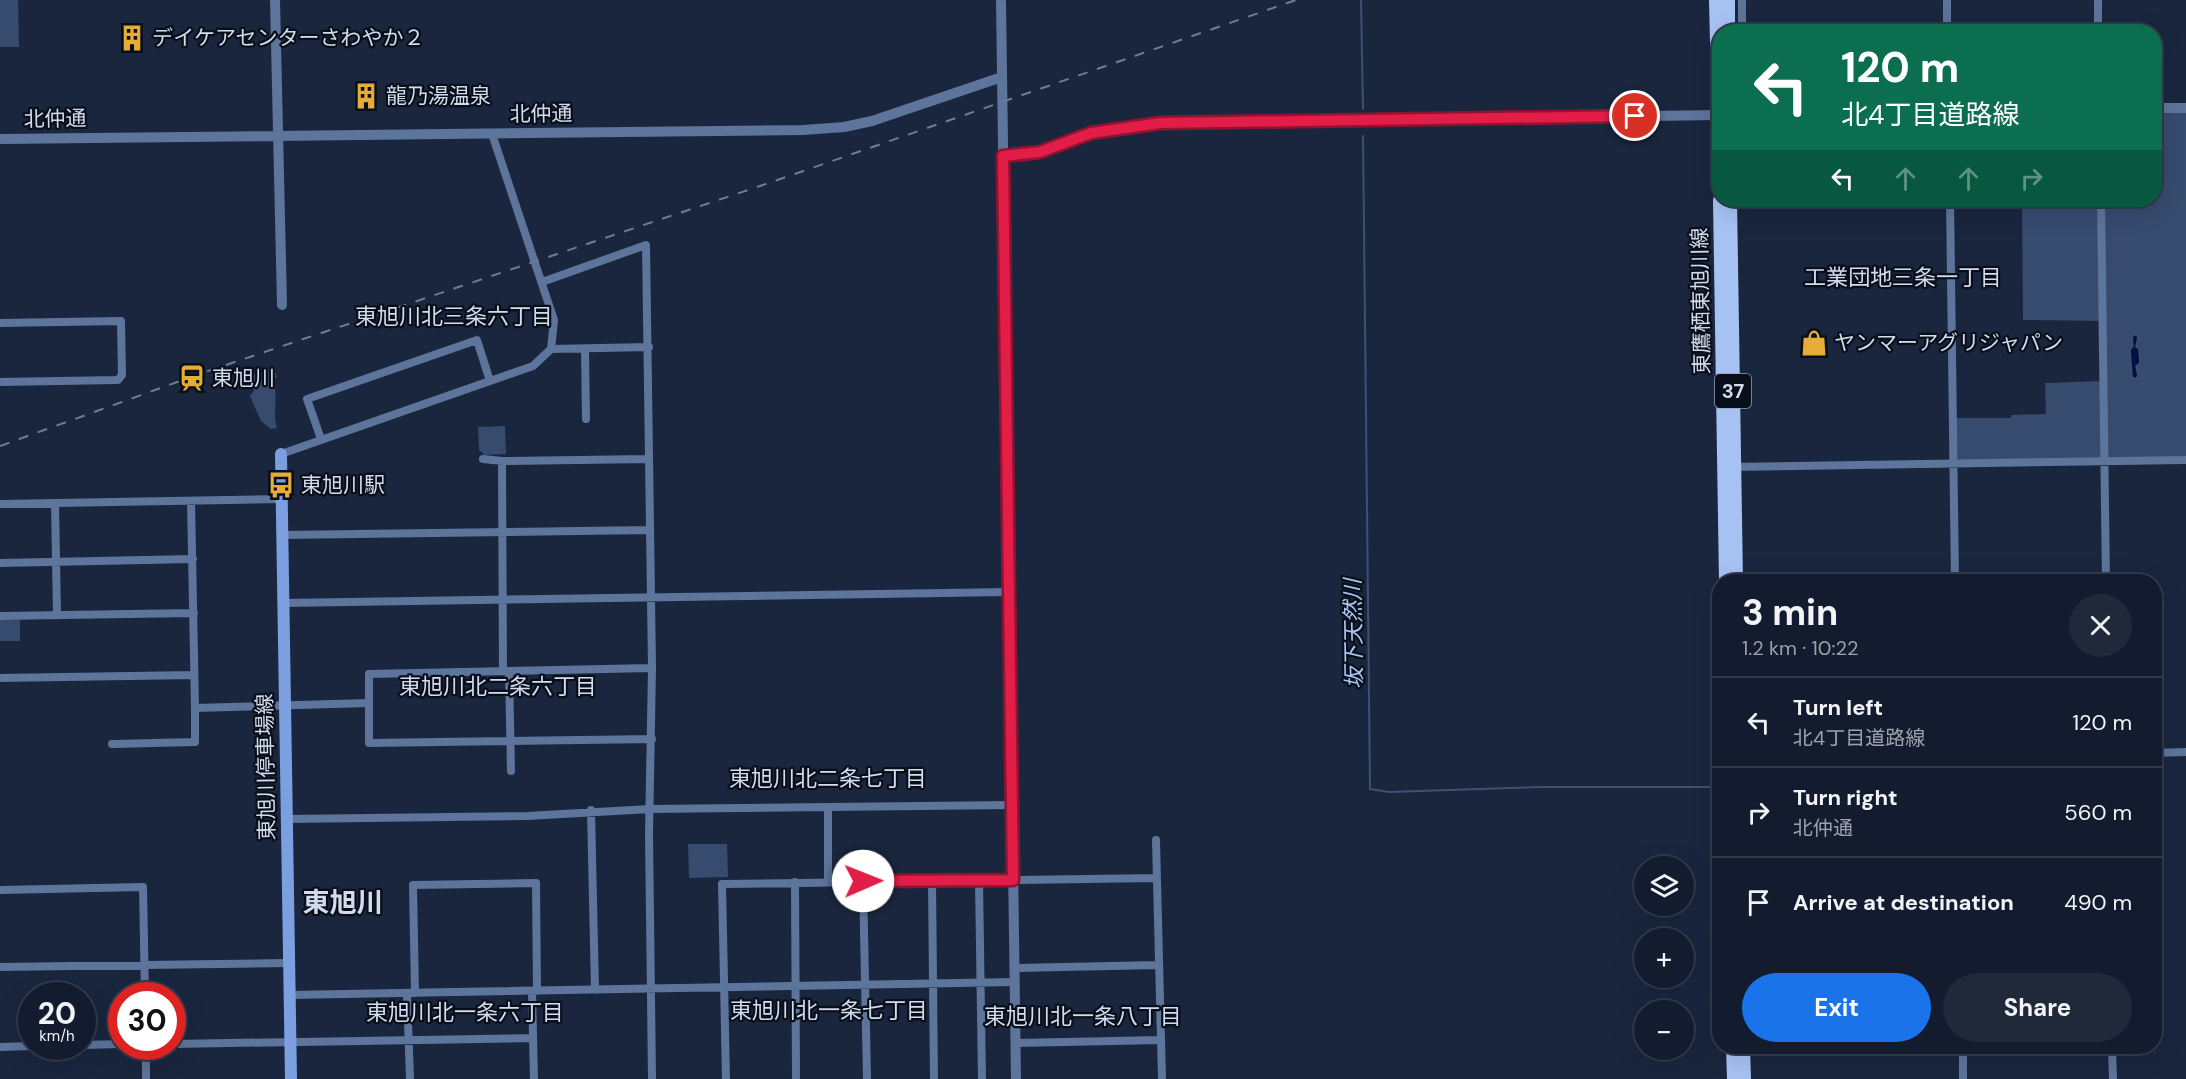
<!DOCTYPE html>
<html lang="en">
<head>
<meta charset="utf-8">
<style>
	:root { --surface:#131c2e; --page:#20293a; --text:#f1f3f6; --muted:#9da1aa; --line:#323a4a; --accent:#1a73e8 }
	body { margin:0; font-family:"DM Sans","Noto Sans JP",sans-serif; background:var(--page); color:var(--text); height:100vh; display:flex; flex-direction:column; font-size:22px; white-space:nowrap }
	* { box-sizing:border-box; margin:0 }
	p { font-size:20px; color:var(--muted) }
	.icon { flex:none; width:33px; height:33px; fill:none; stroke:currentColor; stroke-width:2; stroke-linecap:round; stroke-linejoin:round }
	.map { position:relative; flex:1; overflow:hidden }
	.side { position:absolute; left:1712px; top:574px; width:450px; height:480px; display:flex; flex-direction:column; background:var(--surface); border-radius:24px; box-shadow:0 6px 24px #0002,0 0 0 2px var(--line) }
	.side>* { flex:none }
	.banner { position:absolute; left:1712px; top:24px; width:450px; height:183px; border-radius:24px; box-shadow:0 6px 24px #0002,0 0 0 2px var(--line); background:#0b6e4f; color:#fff; overflow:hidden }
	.fabs { position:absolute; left:1634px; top:856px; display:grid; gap:12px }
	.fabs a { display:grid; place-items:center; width:60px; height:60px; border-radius:50%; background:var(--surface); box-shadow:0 6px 24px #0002,0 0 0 2px var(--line); font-size:30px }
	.speed { position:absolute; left:18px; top:982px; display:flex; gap:12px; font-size:30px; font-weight:700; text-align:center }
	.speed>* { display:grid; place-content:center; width:78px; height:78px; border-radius:50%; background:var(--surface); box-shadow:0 6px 24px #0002,0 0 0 2px var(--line); line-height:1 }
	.speed small { font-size:15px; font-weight:400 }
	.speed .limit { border:9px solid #d22; background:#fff; color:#111 }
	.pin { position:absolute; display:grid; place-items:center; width:51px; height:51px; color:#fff; margin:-26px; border:3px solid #fff; border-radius:50%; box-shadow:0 2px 6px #0007 }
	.me { position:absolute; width:66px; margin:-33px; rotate:89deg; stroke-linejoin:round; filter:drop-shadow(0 0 4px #0008) }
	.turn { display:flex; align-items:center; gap:21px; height:126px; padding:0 30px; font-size:27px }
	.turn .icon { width:78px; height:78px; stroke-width:2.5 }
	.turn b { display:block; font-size:42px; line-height:51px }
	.lanes { display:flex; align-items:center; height:57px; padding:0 30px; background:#0003; justify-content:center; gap:30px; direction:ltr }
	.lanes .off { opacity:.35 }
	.round { display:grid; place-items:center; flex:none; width:63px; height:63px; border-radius:32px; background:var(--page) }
	.head { display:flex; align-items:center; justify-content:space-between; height:102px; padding:0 30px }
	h1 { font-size:36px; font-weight:700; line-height:45px }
	.primary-button { display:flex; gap:12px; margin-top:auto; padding:12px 30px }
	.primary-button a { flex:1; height:69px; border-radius:36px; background:var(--accent); color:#fff; font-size:24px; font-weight:700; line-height:69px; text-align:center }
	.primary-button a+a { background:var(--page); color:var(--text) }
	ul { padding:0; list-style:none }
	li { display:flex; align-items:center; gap:18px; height:90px; padding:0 30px; border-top:2px solid var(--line) }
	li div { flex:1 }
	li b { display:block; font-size:22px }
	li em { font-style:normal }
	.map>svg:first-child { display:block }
	.green { fill:#374b6f }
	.water { fill:#011340; stroke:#404f74; stroke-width:1.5 }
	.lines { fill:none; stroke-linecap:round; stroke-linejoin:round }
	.stream { stroke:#404f74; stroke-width:2 }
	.minor { stroke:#5d749b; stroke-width:8 }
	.tertiary { stroke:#5d749b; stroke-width:10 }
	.secondary { stroke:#7c9fdf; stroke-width:12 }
	.primary { stroke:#a6c2f3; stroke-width:14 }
	.rail { stroke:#717c91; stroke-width:2; stroke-dasharray:10 10; stroke-linecap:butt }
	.route-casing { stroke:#92132f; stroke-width:15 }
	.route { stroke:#e11d48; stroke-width:10 }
	.labels { text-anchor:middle; stroke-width:4.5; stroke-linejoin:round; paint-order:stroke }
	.shield { fill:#090f1a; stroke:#969eae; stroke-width:1.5 }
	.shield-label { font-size:20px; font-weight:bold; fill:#d3dced }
	.poi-label { font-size:21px; fill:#d3dced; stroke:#090f1a; text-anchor:start }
	.street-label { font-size:21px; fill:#d3dced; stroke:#090f1a }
	.neighbourhood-label { font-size:22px; fill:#d3dced; stroke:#090f1a }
	.water-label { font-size:22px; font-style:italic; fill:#abc6f4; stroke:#090f1a }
	.district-label { font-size:27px; font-weight:bold; fill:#d3dced; stroke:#090f1a }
</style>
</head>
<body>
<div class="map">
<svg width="2186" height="1079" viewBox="0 0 2186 1079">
	<rect width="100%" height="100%" fill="#19263e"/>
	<path class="green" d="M0,0H18L19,47H0Z
		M2154,108H2186V460L1960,463L1954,454L1953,418H2011V415L2046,414L2045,383L2103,381L2102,321L2023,320L2022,205L2074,203V200H2154Z
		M274,367L277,378L273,379C279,399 272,413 277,428L271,429L261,421L250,396L254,391L252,375Z
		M505,426L506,454L485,455L479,450L478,427Z
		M0,620H20V641H0Z
		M688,844H727L728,877L689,878Z"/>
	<path class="water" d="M2135,334L2138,337L2136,347L2139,349L2140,363L2136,366L2138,376L2136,379L2132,377L2130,350L2133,346L2132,337Z"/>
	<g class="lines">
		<path class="stream" d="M1361,0L1363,109
			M1363,136L1370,789L1389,792L1542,787H1712"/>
		<path class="minor" d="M1947,0V32
			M2098,0V32
			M1742,32V0
			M1950,200L1955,582
			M2101,200L2106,582
			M542,282L646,245L652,668L649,834L652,1079
			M0,323L121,321L122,375L118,380L0,382
			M551,349L649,347
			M585,349L586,419
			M321,439L307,399L477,340L490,381
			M281,454L533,366L551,349L554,320L492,134
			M483,459L502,461L648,459
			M502,461L503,671
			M1730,467L2186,460
			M191,501L195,708L369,703
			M55,503L57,615
			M0,504L282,499
			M282,535L650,530
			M0,563L193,559
			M283,603L1009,592
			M0,616L194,613
			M652,668L369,674V743L652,739
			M509,671L511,771
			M0,678L194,675
			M112,744L195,742V708
			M2154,753L2186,752
			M828,807V882
			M591,810L595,990
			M287,819L527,816L650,809L1012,805
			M1156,840L1162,1079
			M932,880L934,1079
			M979,880L982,1079
			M863,881L867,1079
			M795,882L796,1079
			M0,890L143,887L145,996
			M0,967L289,963
			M1015,968L1159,965
			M532,991L534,1079
			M415,993L413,885L536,883L537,991
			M407,994L410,1079
			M289,995L1015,982
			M1016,1043L1161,1040
			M172,1044L533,1038
			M82,1045L122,1044
			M0,1047L32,1046
			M146,1047V1079
			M1963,1047V1079
			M2112,1047L2113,1079
			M726,1079L722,884L1157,878"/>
		<path class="tertiary" d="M275,0L282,305
			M1001,0L1016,1079
			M2154,108H2186
			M0,139L803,130L844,127L872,121L1002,77
			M1003,156L1040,152L1091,133L1159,123L1719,115"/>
		<path class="secondary" d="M281,454L291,1079"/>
		<path class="primary" d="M1716,0L1719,125
			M1728,0V32
			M1720,200L1726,582
			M1730,200L1736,582
			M1733,1047L1734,1079
			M1743,1047L1744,1079"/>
		<path class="rail" d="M0,446L205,372L760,186L1296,0"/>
	</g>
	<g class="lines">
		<g class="route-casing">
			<path id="route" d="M863,881L1013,880L1003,156L1040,152L1091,133L1160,123L1635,116"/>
		</g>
		<use href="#route" class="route"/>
	</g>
	<defs>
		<g id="building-bare" transform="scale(2.07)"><path d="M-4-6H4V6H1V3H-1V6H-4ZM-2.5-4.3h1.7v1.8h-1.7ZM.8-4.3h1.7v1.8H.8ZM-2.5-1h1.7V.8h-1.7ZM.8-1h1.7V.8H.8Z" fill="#e5ad36" stroke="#090f1a" stroke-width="2.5" paint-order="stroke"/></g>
		<g id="shop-bare" transform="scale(2.07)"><path d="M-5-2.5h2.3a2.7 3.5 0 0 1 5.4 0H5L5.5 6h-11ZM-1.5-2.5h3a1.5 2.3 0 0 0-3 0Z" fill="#e5ad36" stroke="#090f1a" stroke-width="2.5" paint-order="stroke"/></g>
		<g id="station-bare" transform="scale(2.07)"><path d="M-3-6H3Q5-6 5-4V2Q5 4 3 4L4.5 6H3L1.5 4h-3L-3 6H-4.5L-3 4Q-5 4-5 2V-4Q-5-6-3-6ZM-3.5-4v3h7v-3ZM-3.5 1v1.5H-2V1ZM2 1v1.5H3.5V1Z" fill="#e5ad36" stroke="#090f1a" stroke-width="2.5" paint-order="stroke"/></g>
		<g id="bus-bare" transform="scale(2.07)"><path d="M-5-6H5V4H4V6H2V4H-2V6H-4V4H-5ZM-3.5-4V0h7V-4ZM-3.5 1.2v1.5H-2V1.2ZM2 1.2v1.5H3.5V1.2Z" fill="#e5ad36" stroke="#090f1a" stroke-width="2.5" paint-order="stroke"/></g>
	</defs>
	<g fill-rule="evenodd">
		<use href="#building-bare" x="132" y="38"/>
		<use href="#building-bare" x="366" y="96"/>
		<use href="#shop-bare" x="1814" y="343"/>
		<use href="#station-bare" x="192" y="378"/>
		<use href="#bus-bare" x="281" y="485"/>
	</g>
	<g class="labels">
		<rect class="shield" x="1715" y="374" width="36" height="34" rx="4.5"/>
		<g class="shield-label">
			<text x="1733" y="398">37</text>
		</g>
		<g class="poi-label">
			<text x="152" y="45">デイケアセンターさわやか２</text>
			<text x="386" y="103">龍乃湯温泉</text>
			<text x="1834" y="350">ヤンマーアグリジャパン</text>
			<text x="212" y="385">東旭川</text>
			<text x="301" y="492">東旭川駅</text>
		</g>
		<g class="street-label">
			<text transform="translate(541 114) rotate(-1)" y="7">北仲通</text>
			<text transform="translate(55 119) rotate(-1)" y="7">北仲通</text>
			<text transform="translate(1701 301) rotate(-91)" y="7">東鷹栖東旭川線</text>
			<text transform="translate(266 767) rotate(-91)" y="7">東旭川停車場線</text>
		</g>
		<g class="neighbourhood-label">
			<text x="1903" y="285">工業団地三条一丁目</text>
			<text x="454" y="324">東旭川北三条六丁目</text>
			<text x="498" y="694">東旭川北二条六丁目</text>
			<text x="828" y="786">東旭川北二条七丁目</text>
			<text x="829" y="1018">東旭川北一条七丁目</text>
			<text x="465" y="1020">東旭川北一条六丁目</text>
			<text x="1083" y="1024">東旭川北一条八丁目</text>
		</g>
		<g class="water-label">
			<text transform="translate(1353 634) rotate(-91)" y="8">坂下天然川</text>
		</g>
		<g class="district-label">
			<text x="343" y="912">東旭川</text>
		</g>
	</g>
</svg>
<div class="fabs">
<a><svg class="icon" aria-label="layers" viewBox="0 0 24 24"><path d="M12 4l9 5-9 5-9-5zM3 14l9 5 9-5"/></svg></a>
<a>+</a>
<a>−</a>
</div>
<div class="speed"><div>20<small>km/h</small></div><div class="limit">30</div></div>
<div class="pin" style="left:1635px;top:116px;background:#d93025"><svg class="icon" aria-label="arrive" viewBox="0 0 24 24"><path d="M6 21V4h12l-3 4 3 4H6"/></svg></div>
<svg class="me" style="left:863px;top:881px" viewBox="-20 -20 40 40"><circle r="19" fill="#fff"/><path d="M0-13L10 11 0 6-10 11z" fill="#e11d48"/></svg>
<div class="banner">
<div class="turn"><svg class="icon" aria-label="left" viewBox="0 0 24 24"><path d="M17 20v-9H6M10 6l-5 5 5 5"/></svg><div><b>120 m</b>北4丁目道路線</div></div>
<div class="lanes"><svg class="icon" aria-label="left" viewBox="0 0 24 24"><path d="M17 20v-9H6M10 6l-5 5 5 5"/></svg><svg class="icon off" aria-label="ahead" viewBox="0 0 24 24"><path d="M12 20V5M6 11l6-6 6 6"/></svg><svg class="icon off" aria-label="ahead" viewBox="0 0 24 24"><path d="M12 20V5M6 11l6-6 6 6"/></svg><svg class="icon off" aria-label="right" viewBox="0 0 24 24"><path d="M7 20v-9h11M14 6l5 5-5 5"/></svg></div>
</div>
<section class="side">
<div class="head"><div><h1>3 min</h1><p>1.2 km · 10:22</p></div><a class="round"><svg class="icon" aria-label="close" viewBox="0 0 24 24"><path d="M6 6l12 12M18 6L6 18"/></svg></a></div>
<ul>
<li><svg class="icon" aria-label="left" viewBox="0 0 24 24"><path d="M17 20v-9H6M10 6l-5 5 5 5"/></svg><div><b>Turn left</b><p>北4丁目道路線</p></div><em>120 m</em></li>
<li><svg class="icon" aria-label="right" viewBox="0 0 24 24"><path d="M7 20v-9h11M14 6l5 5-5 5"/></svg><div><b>Turn right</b><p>北仲通</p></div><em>560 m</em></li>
<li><svg class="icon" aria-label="arrive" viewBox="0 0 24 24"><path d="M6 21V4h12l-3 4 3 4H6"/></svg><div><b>Arrive at destination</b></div><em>490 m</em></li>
</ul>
<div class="primary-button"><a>Exit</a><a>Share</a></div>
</section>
</div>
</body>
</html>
